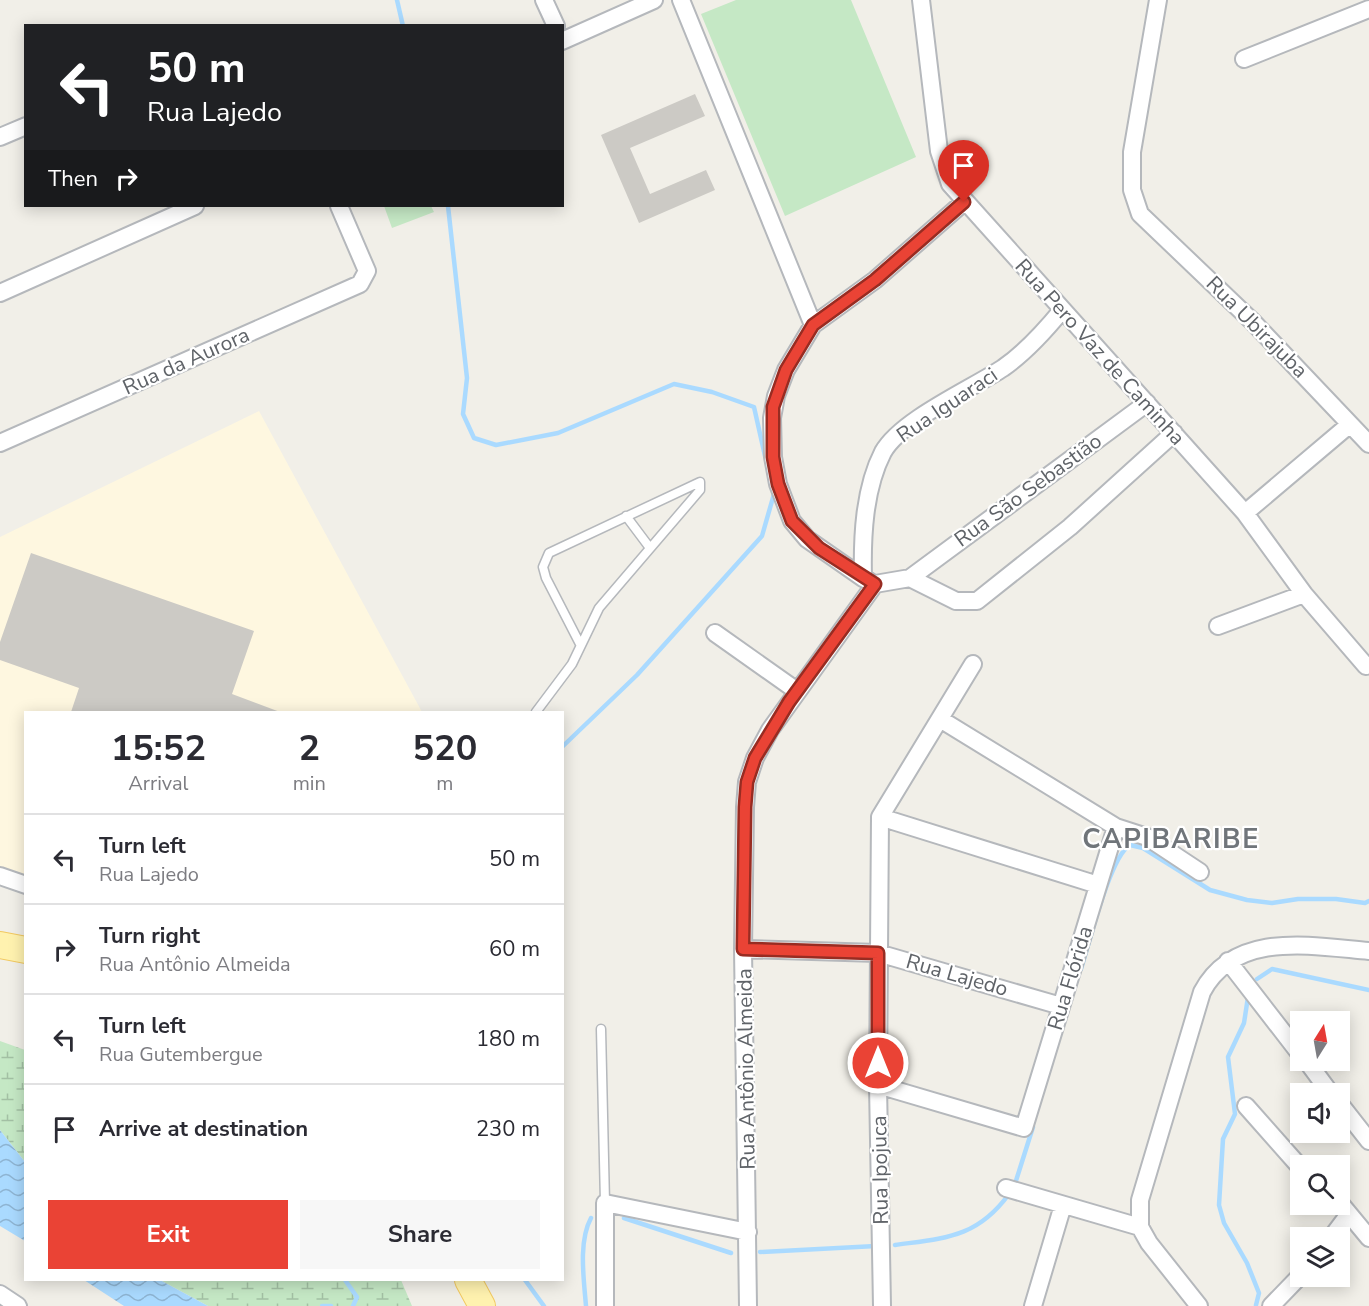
<!DOCTYPE html>
<html lang="en">
<head>
<meta charset="utf-8">
<style>
	:root { --surface:#fff; --page:#f7f7f7; --text:#2b2b33; --muted:#7c7c81; --line:#e1e1e2; --accent:#ea4335 }
	body { margin:0; font-family:"Nunito Sans",sans-serif; background:var(--page); color:var(--text); height:100vh; display:flex; flex-direction:column; font-size:22px; white-space:nowrap }
	* { box-sizing:border-box; margin:0 }
	p { font-size:20px; color:var(--muted) }
	.icon { flex:none; width:33px; height:33px; fill:none; stroke:currentColor; stroke-width:2; stroke-linecap:round; stroke-linejoin:round }
	.map { position:relative; flex:1; overflow:hidden }
	.drawer { position:absolute; left:24px; top:711px; width:540px; height:570px; display:flex; flex-direction:column; background:var(--surface); border-radius:0px; box-shadow:0 3px 15px #0003 }
	.drawer>* { flex:none }
	.guide { position:absolute; left:24px; top:24px; width:540px; height:183px; border-radius:0px; box-shadow:0 3px 15px #0003; background:#202124; color:#fff; overflow:hidden }
	.needle { width:39px; rotate:11deg }
	.fabs { position:absolute; left:1290px; top:1011px; display:grid; gap:12px }
	.fabs a { display:grid; place-items:center; width:60px; height:60px; border-radius:0px; background:var(--surface); box-shadow:0 3px 15px #0003; font-size:30px }
	.pin { position:absolute; display:grid; place-items:center; width:51px; height:51px; color:#fff; margin:-62px -26px; border-radius:50% 50% 50% 0; rotate:-45deg; box-shadow:0 0 6px #0007 }
	.pin .icon { rotate:45deg }
	.me { position:absolute; width:66px; margin:-33px; rotate:0deg; stroke-linejoin:round; filter:drop-shadow(0 0 4px #0008) }
	.turn { display:flex; align-items:center; gap:21px; height:126px; padding:0 24px; font-size:27px }
	.turn .icon { width:78px; height:78px; stroke-width:2.5 }
	.turn b { display:block; font-size:42px; line-height:51px }
	.then { display:flex; align-items:center; height:57px; padding:0 24px; background:#0003; gap:12px; font-size:22px }
	.eta { display:flex; justify-content:space-evenly; align-items:center; height:102px; text-align:center }
	.eta b { font-size:36px; font-weight:700; line-height:42px }
	.button { display:flex; gap:12px; margin-top:auto; padding:12px 24px }
	.button a { flex:1; height:69px; border-radius:0px; background:var(--accent); color:#fff; font-size:24px; font-weight:700; line-height:69px; text-align:center }
	.button a+a { background:var(--page); color:var(--text) }
	ul { padding:0; list-style:none }
	li { display:flex; align-items:center; gap:18px; height:90px; padding:0 24px; border-top:2px solid var(--line) }
	li div { flex:1 }
	li b { display:block; font-size:22px }
	li em { font-style:normal }
	.map>svg:first-child { display:block }
	.commercial { fill:#fef7e0 }
	.grass { fill:#c5e8c5 }
	.wetland { fill:url(#wetland-marsh) }
	.water { fill:url(#water-waves) }
	.lines { fill:none; stroke-linecap:round; stroke-linejoin:round }
	.stream { stroke:#aadaff; stroke-width:4.5 }
	.building { fill:#cccac5 }
	.lane-casing { stroke:#b5b8bc; stroke-width:11 }
	.street-casing { stroke:#b5b8bc; stroke-width:20 }
	.primary-casing { stroke:#f2c960; stroke-width:28 }
	.lane { stroke:#fff; stroke-width:8 }
	.street { stroke:#fff; stroke-width:16 }
	.primary { stroke:#fff2af; stroke-width:26 }
	.route-casing { stroke:#982c22; stroke-width:15 }
	.route { stroke:#ea4335; stroke-width:10 }
	.labels { text-anchor:middle; stroke-width:4.5; stroke-linejoin:round; paint-order:stroke }
	.street-label { font-size:21px; fill:#5f6368; stroke:#fff }
	.district-label { font-size:27px; font-weight:bold; letter-spacing:1.5px; fill:#70757a; stroke:#fff }
</style>
</head>
<body>
<div class="map">
<svg width="1369" height="1306" viewBox="0 0 1369 1306">
	<defs>
		<pattern id="wetland-marsh" width="20" height="14" patternUnits="userSpaceOnUse" patternTransform="scale(1.5)"><rect width="20" height="14" fill="#c5e8c5"/><path d="M1 5h8M5 5V1M11 12h8M15 12V8" fill="none" stroke="#a3c0a4"/></pattern>
		<pattern id="water-waves" width="16" height="10" patternUnits="userSpaceOnUse" patternTransform="scale(1.5)"><rect width="16" height="10" fill="#aadaff"/><path d="M0 5q4-4 8 0t8 0" fill="none" stroke="#8eb4d2"/></pattern>
	</defs>
	<rect width="100%" height="100%" fill="#f1efe8"/>
	<path class="commercial" d="M259,411L422,712H26L25,877L0,867V537Z"/>
	<path class="grass" d="M736,0H851L916,157L785,216L701,14Z
		M384,206H431L434,212L392,228Z"/>
	<path class="wetland" d="M0,1041L25,1050V1162L0,1130Z
		M160,1280H401L412,1306H208Z"/>
	<path class="water" d="M0,1130L25,1162V1241L0,1226Z
		M84,1280H160L208,1306H124Z"/>
	<g class="lines">
		<path class="stream" d="M397,0L403,26
			M448,206L467,378L463,414L474,438L496,445L558,433L674,384L712,392L754,407L765,456
			M562,747L637,675L762,536L774,494
			M1081,969C1089,945 1110,856 1130,845L1143,848L1210,890L1247,900L1272,903L1298,899H1336L1365,903L1369,901
			M1257,979L1272,969L1369,990
			M1248,997L1244,1023L1228,1057L1235,1114L1223,1139L1219,1205L1224,1223L1247,1263L1259,1293L1256,1305
			M1014,1187L1033,1127
			M624,1218L731,1253
			M895,1245C945,1238 977,1238 1009,1194
			M760,1252L876,1246
			M345,1280L357,1297L353,1306
			M525,1280L544,1306
			M322,1306H331
			M586,1306C584,1280 578,1242 591,1218"/>
	</g>
	<path class="building" d="M695,94L705,116L630,148L650,194L706,170L715,190L639,223L601,135Z
		M31,553L254,631L232,694L280,712H71L79,688L0,660V642Z"/>
	<g class="lines">
		<g class="lane-casing">
			<path id="lane" d="M626,516L650,548
				M536,712L572,664L599,608L700,490V482L549,553L543,567L546,578L580,644
				M601,1029L605,1203"/>
		</g>
		<g class="street-casing">
			<path id="street" d="M544,0L556,26
				M681,0L813,325
				M921,0L939,151L950,184L1245,513L1304,594L1366,666
				M1158,0L1132,152V190L1140,214L1253,322L1369,444
				M562,41L654,0
				M1244,59L1369,9
				M0,137L26,126
				M0,293L195,206
				M0,443L360,284L367,271L339,206
				M1245,513L1349,425
				M863,578L807,539L792,521L778,484L773,457L772,418L776,396L786,370L813,325L875,280L964,202
				M910,578L1147,403
				M869,581L863,578C862,537 864,489 883,452C901,420 971,389 1003,368C1026,352 1044,332 1062,310
				M875,584L910,578L956,601H977L1070,527L1174,433
				M1218,626L1304,594
				M715,633L797,691
				M940,719L1116,827L1147,837L1200,872
				M880,817L1098,885
				M0,876L26,885
				M743,949L878,953L1061,1006
				M1228,961L1300,1054
				M1306,1060L1331,1094
				M878,1085L1024,1128L1116,827
				M1340,1104L1369,1141
				M1246,1106L1300,1167
				M1006,1188L1140,1227
				M1340,1203L1369,1238
				M1331,1238L1349,1214
				M0,1294L18,1306
				M605,1306V1203L748,1232
				M748,1306L743,949L745,807L747,782L755,758L770,730L875,584
				M882,1306L878,1085L880,817L973,664
				M1033,1306L1063,1205
				M1199,1306L1149,1243L1140,1227V1200L1202,992C1235,930 1312,946 1369,951
				M1271,1306L1300,1276"/>
		</g>
		<g class="primary-casing">
			<path id="primary" d="M0,945L26,950
				M468,1280L482,1306"/>
		</g>
		<use href="#lane" class="lane"/>
		<use href="#street" class="street"/>
		<use href="#primary" class="primary"/>
	</g>
	<g class="lines">
		<g class="route-casing">
			<path id="route" d="M878,1063V953L743,949L745,807L747,782L755,758L789,702L875,584L819,548L792,521L778,484L773,457V407L786,370L813,325L875,280L964,202"/>
		</g>
		<use href="#route" class="route"/>
	</g>
	<g class="labels">
		<g class="street-label">
			<text transform="translate(1257 327) rotate(45)" y="7">Rua Ubirajuba</text>
			<text transform="translate(1100 352) rotate(48)" y="7">Rua Pero Vaz de Caminha</text>
			<text transform="translate(186 361) rotate(-24)" y="7">Rua da Aurora</text>
			<text transform="translate(947 405) rotate(-34)" y="7">Rua Iguaraci</text>
			<text transform="translate(1028 490) rotate(-36)" y="7">Rua São Sebastião</text>
			<text transform="translate(957 975) rotate(16)" y="7">Rua Lajedo</text>
			<text transform="translate(1070 978) rotate(-73)" y="7">Rua Flórida</text>
			<text transform="translate(746 1069) rotate(-91)" y="7">Rua Antônio Almeida</text>
			<text transform="translate(880 1170) rotate(-91)" y="7">Rua Ipojuca</text>
		</g>
		<g class="district-label">
			<text x="1171" y="848">CAPIBARIBE</text>
		</g>
	</g>
</svg>
<div class="fabs">
<a><svg class="needle" viewBox="-14 -14 28 28"><path d="M0-13l5 13h-10z" fill="#e53935"/><path d="M0 13l5-13h-10z" fill="#7c7c81"/></svg></a>
<a><svg class="icon" aria-label="sound" viewBox="0 0 24 24"><path d="M4 9h4l5-4v14l-5-4H4zM17 9q2 3 0 6"/></svg></a>
<a><svg class="icon" aria-label="search" viewBox="0 0 24 24"><circle cx="10" cy="10" r="6"/><path d="M15 15l6 6"/></svg></a>
<a><svg class="icon" aria-label="layers" viewBox="0 0 24 24"><path d="M12 4l9 5-9 5-9-5zM3 14l9 5 9-5"/></svg></a>
</div>
<div class="pin" style="left:964px;top:202px;background:#d93025"><svg class="icon" aria-label="arrive" viewBox="0 0 24 24"><path d="M6 21V4h12l-3 4 3 4H6"/></svg></div>
<svg class="me" style="left:878px;top:1063px" viewBox="-20 -20 40 40"><circle r="17" fill="#ea4335" stroke="#fff" stroke-width="3"/><path d="M0-11L8 9 0 5-8 9z" fill="#fff"/></svg>
<div class="guide">
<div class="turn"><svg class="icon" aria-label="left" viewBox="0 0 24 24"><path d="M17 20v-9H6M10 6l-5 5 5 5"/></svg><div><b>50 m</b>Rua Lajedo</div></div>
<div class="then">Then<svg class="icon" aria-label="right" viewBox="0 0 24 24"><path d="M7 20v-9h11M14 6l5 5-5 5"/></svg></div>
</div>
<section class="drawer">
<div class="eta">
<div><b>15:52</b><p>Arrival</p></div>
<div><b>2</b><p>min</p></div>
<div><b>520</b><p>m</p></div>
</div>
<ul>
<li><svg class="icon" aria-label="left" viewBox="0 0 24 24"><path d="M17 20v-9H6M10 6l-5 5 5 5"/></svg><div><b>Turn left</b><p>Rua Lajedo</p></div><em>50 m</em></li>
<li><svg class="icon" aria-label="right" viewBox="0 0 24 24"><path d="M7 20v-9h11M14 6l5 5-5 5"/></svg><div><b>Turn right</b><p>Rua Antônio Almeida</p></div><em>60 m</em></li>
<li><svg class="icon" aria-label="left" viewBox="0 0 24 24"><path d="M17 20v-9H6M10 6l-5 5 5 5"/></svg><div><b>Turn left</b><p>Rua Gutembergue</p></div><em>180 m</em></li>
<li><svg class="icon" aria-label="arrive" viewBox="0 0 24 24"><path d="M6 21V4h12l-3 4 3 4H6"/></svg><div><b>Arrive at destination</b></div><em>230 m</em></li>
</ul>
<div class="button"><a>Exit</a><a>Share</a></div>
</section>
</div>
</body>
</html>
